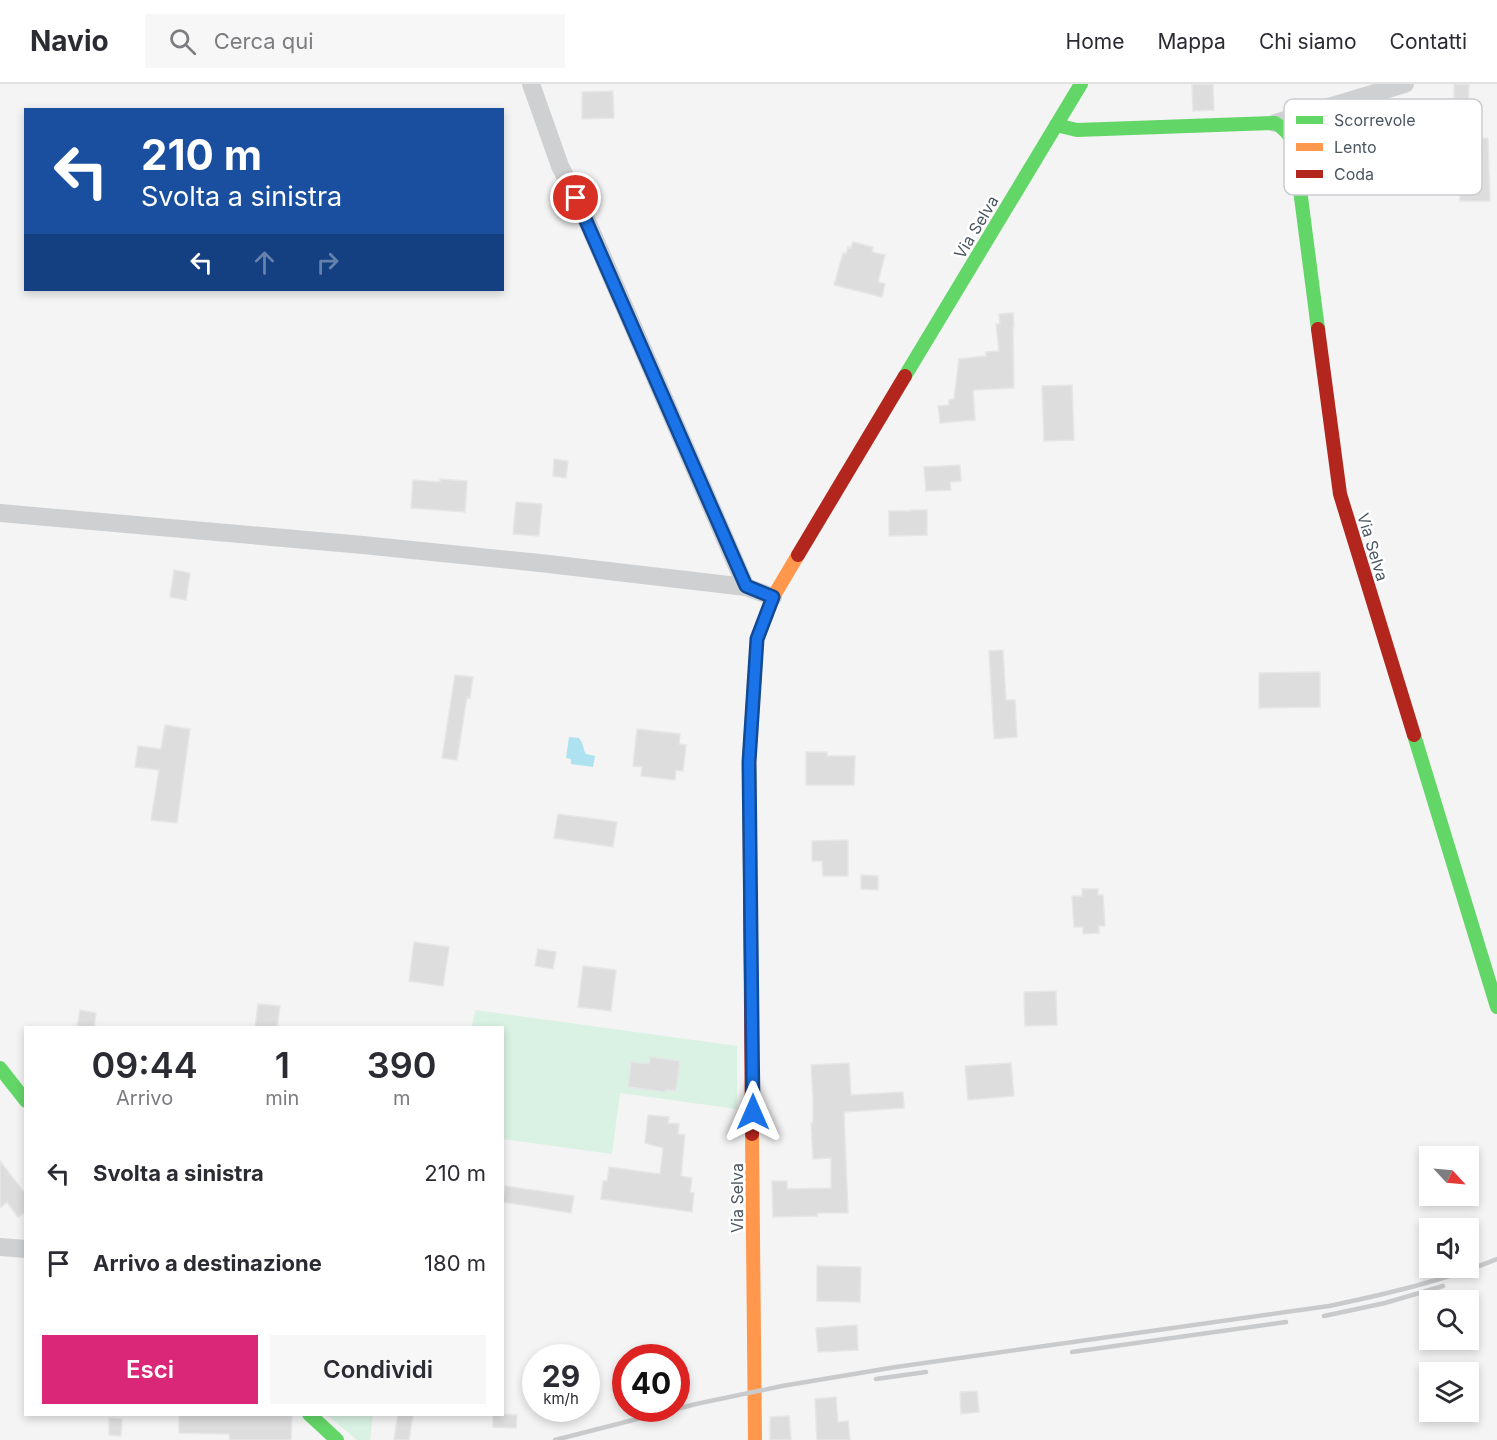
<!DOCTYPE html>
<html lang="it">
<head>
<meta charset="utf-8">
<style>
	:root { --surface:#fff; --page:#f7f7f7; --text:#2b2b33; --muted:#7c7c81; --line:#e1e1e2; --accent:#db2777 }
	body { margin:0; font-family:Inter,sans-serif; background:var(--page); color:var(--text); height:100vh; display:flex; flex-direction:column; font-size:22px; white-space:nowrap }
	* { box-sizing:border-box; margin:0 }
	p { font-size:20px; color:var(--muted) }
	.icon { flex:none; width:33px; height:33px; fill:none; stroke:currentColor; stroke-width:2; stroke-linecap:round; stroke-linejoin:round }
	.map { position:relative; flex:1; overflow:hidden }
	.drawer { position:absolute; left:24px; top:942px; width:480px; height:390px; display:flex; flex-direction:column; background:var(--surface); border-radius:0px; box-shadow:0 3px 9px #0003 }
	.drawer>* { flex:none }
	.top-card { position:absolute; left:24px; top:24px; width:480px; height:183px; border-radius:0px; box-shadow:0 3px 9px #0003; background:#1a4fa0; color:#fff; overflow:hidden }
	.needle { width:39px; rotate:116deg }
	.controls { position:absolute; left:1419px; top:1062px; display:grid; gap:12px }
	.controls a { display:grid; place-items:center; width:60px; height:60px; border-radius:0px; background:var(--surface); box-shadow:0 3px 9px #0003; font-size:30px }
	.speed { position:absolute; left:522px; top:1260px; display:flex; gap:12px; font-size:30px; font-weight:700; text-align:center }
	.speed>* { display:grid; place-content:center; width:78px; height:78px; border-radius:50%; background:var(--surface); box-shadow:0 3px 9px #0003; line-height:1 }
	.speed small { font-size:15px; font-weight:400 }
	.speed .limit { border:9px solid #d22; background:#fff; color:#111 }
	.pin { position:absolute; display:grid; place-items:center; width:51px; height:51px; color:#fff; margin:-26px; border:3px solid #fff; border-radius:50%; box-shadow:0 2px 6px #0007 }
	.me { position:absolute; width:66px; margin:-33px; rotate:0deg; stroke-linejoin:round; filter:drop-shadow(0 0 4px #0008) }
	.turn { display:flex; align-items:center; gap:21px; height:126px; padding:0 18px; font-size:27px }
	.turn .icon { width:78px; height:78px; stroke-width:2.5 }
	.turn b { display:block; font-size:42px; line-height:51px }
	.lanes { display:flex; align-items:center; height:57px; padding:0 18px; background:#0003; justify-content:center; gap:30px; direction:ltr }
	.lanes .off { opacity:.35 }
	.eta { display:flex; justify-content:space-evenly; align-items:center; height:102px; text-align:center }
	.eta b { font-size:36px; font-weight:600; line-height:42px }
	.primary-button { display:flex; gap:12px; margin-top:auto; padding:12px 18px }
	.primary-button a { flex:1; height:69px; border-radius:0px; background:var(--accent); color:#fff; font-size:24px; font-weight:600; line-height:69px; text-align:center }
	.primary-button a+a { background:var(--page); color:var(--text) }
	ul { padding:0; list-style:none }
	li { display:flex; align-items:center; gap:18px; height:90px; padding:0 18px }
	li div { flex:1 }
	li b { display:block; font-size:22px }
	li em { font-style:normal }
	header { display:flex; align-items:center; gap:36px; box-sizing:border-box; height:84px; padding:0 30px; background:var(--surface); border-bottom:2px solid var(--line) }
	header strong { font-size:28px }
	nav { display:flex; gap:33px; margin-inline-start:auto; font-size:21px }
	.search { width:420px; height:54px; background:var(--page); display:flex; align-items:center; gap:15px; box-sizing:border-box; padding:0 21px; border-radius:0px; color:var(--muted); font-size:22px }
	.map>svg:first-child { display:block }
	.green { fill:#d9f2e3 }
	.water { fill:#aee2f0 }
	.building { fill:#ddddde; stroke:#e5e6e7; stroke-width:1.5 }
	.lines { fill:none; stroke-linecap:round; stroke-linejoin:round }
	.street { stroke:#ced0d2; stroke-width:18 }
	.fast { stroke:#63d668; stroke-width:14 }
	.slow { stroke:#ff974d; stroke-width:14 }
	.jam { stroke:#b3261e; stroke-width:14 }
	.rail { stroke:#c9cacc; stroke-width:4.5 }
	.route-casing { stroke:#114b97; stroke-width:15 }
	.route { stroke:#1a73e8; stroke-width:10 }
	.labels { text-anchor:middle; stroke-width:5; stroke-linejoin:round; paint-order:stroke }
	.street-label { font-size:16px; fill:#4a5661; stroke:#fff }
	.key { fill:#fff; stroke:#c9ccd0; stroke-width:1.5 }
	.key-label { font-size:16px; fill:#4a5661 }
</style>
</head>
<body>
<header>
<strong>Navio</strong>
<div class="search"><svg class="icon" aria-label="search" viewBox="0 0 24 24"><circle cx="10" cy="10" r="6"/><path d="M15 15l6 6"/></svg>Cerca qui</div>
<nav><a>Home</a><a>Mappa</a><a>Chi siamo</a><a>Contatti</a></nav>
</header>
<div class="map">
<svg width="1497" height="1356" viewBox="0 0 1497 1356">
	<rect width="100%" height="100%" fill="#f4f4f4"/>
	<path class="green" d="M475,926L737,962V1025L620,1009L612,1070L503,1055L502,944H472Z
		M327,1331H373L370,1356H357Z"/>
	<path class="water" d="M569,653L579,654C584,660 583,666 586,670L595,672L593,683L571,680V675L566,674Z"/>
	<path class="building" d="M1192,0H1213L1214,26L1193,27Z
		M1454,0H1469L1468,28L1454,27Z
		M613,7L614,34L582,35V8Z
		M1488,54L1490,117H1460L1458,55Z
		M853,158L873,163L872,168L885,171L878,198L885,200L882,213L834,201L843,169L846,170L848,163L851,164Z
		M1013,229L1014,243H1013L1014,304L973,306L975,336L940,339L938,322L949,321V316L954,315L959,275L986,272V268L999,267L996,240H1000L999,230Z
		M1072,301L1074,356L1044,357L1042,302Z
		M554,375L568,377L566,394L553,392Z
		M960,381L961,397L950,398L951,406L926,407L924,383Z
		M440,395L467,397L465,428L411,424L413,396L440,398Z
		M516,418L542,420L539,452L513,450Z
		M911,426H927V451L889,452V427H911Z
		M174,486L190,489L186,516L170,513Z
		M1003,566L1006,616H1015L1017,653L994,655L989,567Z
		M1320,588V623L1259,624V589Z
		M455,591L473,593L470,614L467,613L457,676L442,674Z
		M165,641L190,645L177,739L151,736L159,686L135,683L138,662L161,665Z
		M637,645L680,650L679,660L686,661L683,687L676,686L675,696L641,692L642,683L633,682Z
		M806,668H827V672H855L854,701H806Z
		M558,730L617,738L613,763L554,754Z
		M848,756V792H823L822,777H812V757Z
		M861,791L878,792V806L861,805Z
		M1082,805H1098V811H1103L1105,842H1099V849L1083,850V843H1074L1072,812H1082Z
		M414,858L449,863L443,902L409,897Z
		M538,865L556,868L553,885L535,882Z
		M583,882L616,886L611,927L578,923Z
		M1056,907L1057,941L1025,942L1024,908Z
		M258,920L280,922L277,944H255Z
		M80,926L96,929L94,944H77Z
		M650,973L680,977L676,1007L666,1006L665,1008L628,1003L631,978L649,980Z
		M849,979L851,1011L903,1008L904,1024L844,1028L848,1129H818L817,1132L773,1133L772,1097H787V1105L831,1104V1074L813,1075L811,1039H813V1015L811,981Z
		M1011,979L1014,1012L968,1016L965,982Z
		M648,1031L669,1033L668,1039L679,1040L678,1050L685,1051L681,1092L692,1094L690,1108L694,1109L692,1128L601,1115L603,1097H607L609,1083L660,1090L663,1064L645,1059Z
		M0,1077L26,1111V1128L18,1133L7,1118L0,1124Z
		M505,1102L574,1112L571,1129L503,1118Z
		M817,1182L861,1183L860,1218L817,1217Z
		M857,1241L858,1266L818,1268L816,1244Z
		M977,1307L979,1328L961,1330L960,1308Z
		M836,1313L838,1338L848,1337L850,1356H817L815,1315Z
		M179,1330H292L291,1356H230L229,1350L179,1349Z
		M398,1330H413L409,1356H394Z
		M493,1330L517,1331L516,1344L493,1343Z
		M789,1332L791,1356H770V1333Z
		M109,1334L122,1335L121,1352L109,1351Z"/>
	<g class="lines">
		<path class="street" d="M531,0L560,82L584,130L746,503L773,513
			M1275,39L1405,0
			M0,429L363,461L540,479L746,503
			M0,1163L26,1165"/>
		<path class="fast" d="M1056,41L1077,46L1275,39C1284,44 1289,50 1294,59L1318,245
			M905,292L1081,0
			M1414,651L1497,923
			M0,984L26,1017
			M309,1330L337,1356"/>
		<path class="slow" d="M750,796L749,678L757,555L773,513L798,471
			M752,1050L755,1356"/>
		<path class="jam" d="M1318,245L1340,410L1414,651
			M798,471L905,292
			M750,796L752,1050"/>
		<path class="rail" d="M1324,1232L1385,1219L1443,1202
			M1072,1268L1286,1238
			M876,1295L926,1288
			M555,1356L696,1320L782,1302L896,1283L1329,1222C1386,1210 1443,1197 1497,1175"/>
	</g>
	<g class="lines">
		<g class="route-casing">
			<path id="route" d="M576,114L746,502L773,513L757,555L749,678L753,1028"/>
		</g>
		<use href="#route" class="route"/>
	</g>
	<g class="labels">
		<g class="street-label">
			<text transform="translate(976 143) rotate(-59)" y="6">Via Selva</text>
			<text transform="translate(1373 463) rotate(73)" y="6">Via Selva</text>
			<text transform="translate(737 1114) rotate(-90)" y="6">Via Selva</text>
		</g>
	</g>
	<rect x="1284" y="15" width="198" height="96" rx="9" class="key"/>
	<rect x="1296" y="32" width="27" height="8" fill="#63d668"/>
	<rect x="1296" y="59" width="27" height="8" fill="#ff974d"/>
	<rect x="1296" y="86" width="27" height="8" fill="#b3261e"/>
	<g class="key-label">
		<text x="1334" y="42">Scorrevole</text>
		<text x="1334" y="69">Lento</text>
		<text x="1334" y="96">Coda</text>
	</g>
</svg>
<div class="controls">
<a><svg class="needle" viewBox="-14 -14 28 28"><path d="M0-13l5 13h-10z" fill="#e53935"/><path d="M0 13l5-13h-10z" fill="#7c7c81"/></svg></a>
<a><svg class="icon" aria-label="sound" viewBox="0 0 24 24"><path d="M4 9h4l5-4v14l-5-4H4zM17 9q2 3 0 6"/></svg></a>
<a><svg class="icon" aria-label="search" viewBox="0 0 24 24"><circle cx="10" cy="10" r="6"/><path d="M15 15l6 6"/></svg></a>
<a><svg class="icon" aria-label="layers" viewBox="0 0 24 24"><path d="M12 4l9 5-9 5-9-5zM3 14l9 5 9-5"/></svg></a>
</div>
<div class="speed"><div>29<small>km/h</small></div><div class="limit">40</div></div>
<div class="pin" style="left:576px;top:114px;background:#d93025"><svg class="icon" aria-label="arrive" viewBox="0 0 24 24"><path d="M6 21V4h12l-3 4 3 4H6"/></svg></div>
<svg class="me" style="left:753px;top:1028px" viewBox="-20 -20 40 40"><path d="M0-17L14 15 0 8-14 15z" fill="#1a73e8" stroke="#fff" stroke-width="4"/></svg>
<div class="top-card">
<div class="turn"><svg class="icon" aria-label="left" viewBox="0 0 24 24"><path d="M17 20v-9H6M10 6l-5 5 5 5"/></svg><div><b>210 m</b>Svolta a sinistra</div></div>
<div class="lanes"><svg class="icon" aria-label="left" viewBox="0 0 24 24"><path d="M17 20v-9H6M10 6l-5 5 5 5"/></svg><svg class="icon off" aria-label="ahead" viewBox="0 0 24 24"><path d="M12 20V5M6 11l6-6 6 6"/></svg><svg class="icon off" aria-label="right" viewBox="0 0 24 24"><path d="M7 20v-9h11M14 6l5 5-5 5"/></svg></div>
</div>
<section class="drawer">
<div class="eta">
<div><b>09:44</b><p>Arrivo</p></div>
<div><b>1</b><p>min</p></div>
<div><b>390</b><p>m</p></div>
</div>
<ul>
<li><svg class="icon" aria-label="left" viewBox="0 0 24 24"><path d="M17 20v-9H6M10 6l-5 5 5 5"/></svg><div><b>Svolta a sinistra</b></div><em>210 m</em></li>
<li><svg class="icon" aria-label="arrive" viewBox="0 0 24 24"><path d="M6 21V4h12l-3 4 3 4H6"/></svg><div><b>Arrivo a destinazione</b></div><em>180 m</em></li>
</ul>
<div class="primary-button"><a>Esci</a><a>Condividi</a></div>
</section>
</div>
</body>
</html>
